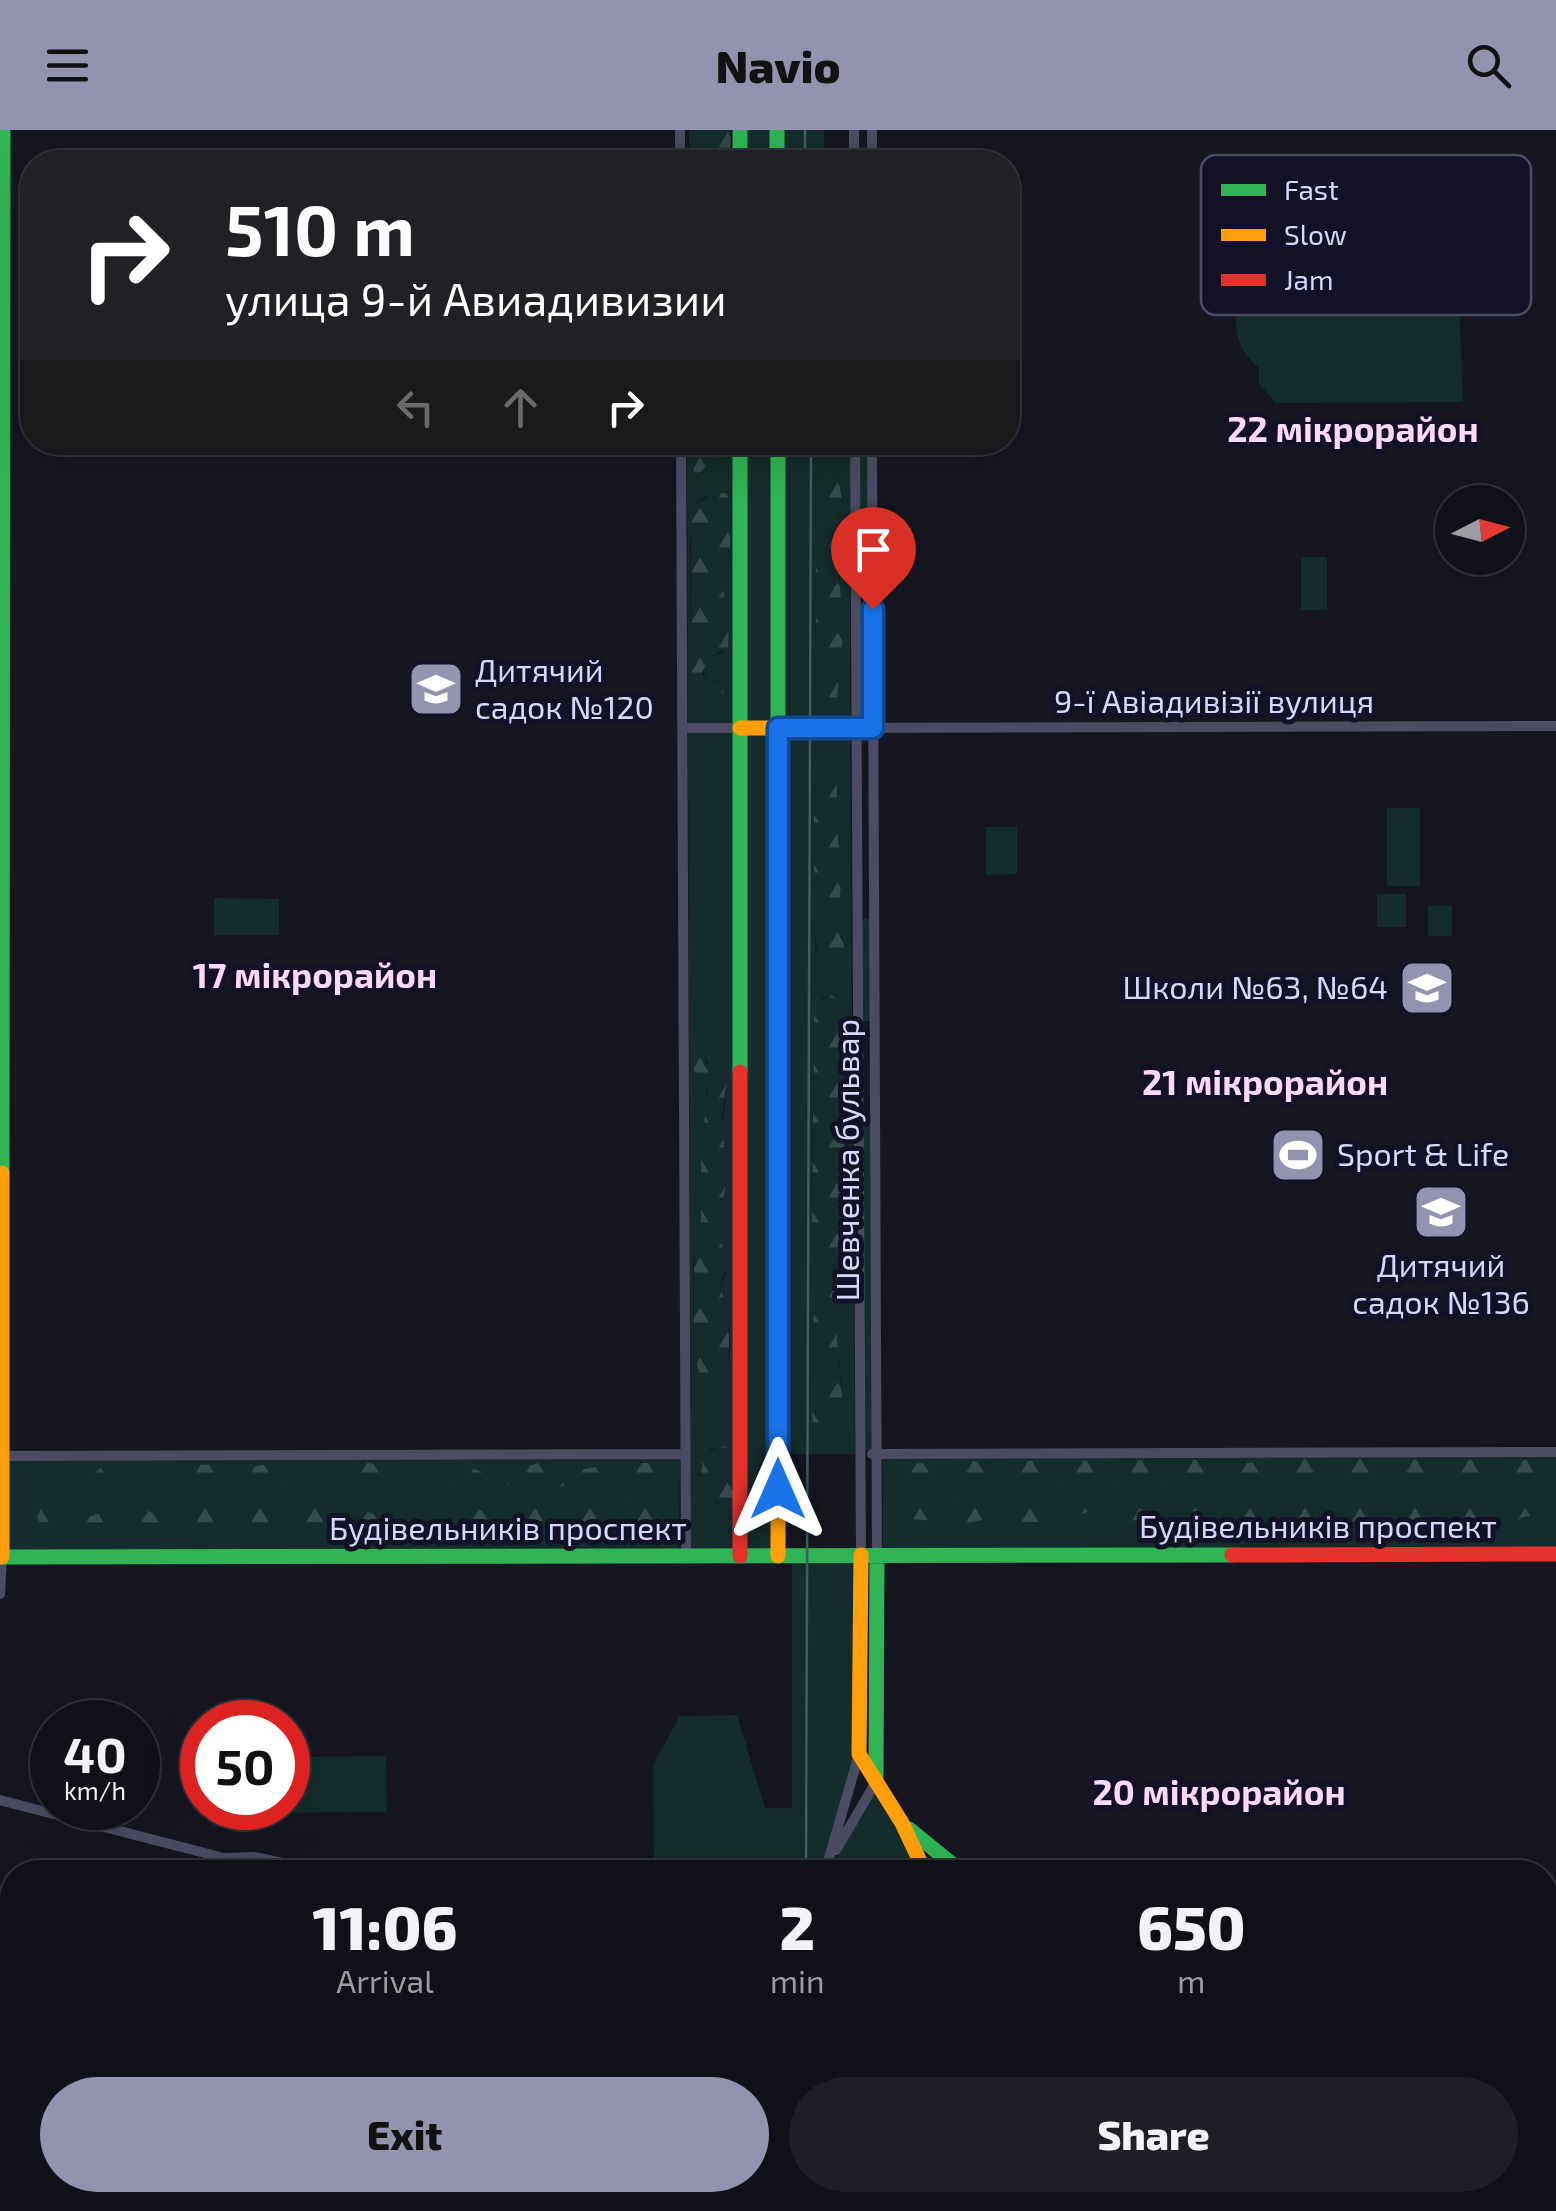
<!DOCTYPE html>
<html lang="en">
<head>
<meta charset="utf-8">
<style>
	:root { --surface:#101019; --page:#1e1e26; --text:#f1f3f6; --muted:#9c9da2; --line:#303038; --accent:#9393b0 }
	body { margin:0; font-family:"Exo 2",sans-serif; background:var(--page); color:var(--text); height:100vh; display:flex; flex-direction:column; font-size:38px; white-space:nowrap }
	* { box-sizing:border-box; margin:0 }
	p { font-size:32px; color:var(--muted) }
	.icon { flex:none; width:55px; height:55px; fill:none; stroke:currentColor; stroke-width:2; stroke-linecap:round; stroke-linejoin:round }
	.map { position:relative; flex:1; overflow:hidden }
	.sheet { position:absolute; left:0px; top:1730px; width:1558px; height:352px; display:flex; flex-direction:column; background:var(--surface); border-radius:40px 40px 0 0; box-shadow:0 10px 40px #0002,0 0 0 2px var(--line) }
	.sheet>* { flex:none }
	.top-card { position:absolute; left:20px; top:20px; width:1000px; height:305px; border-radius:40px; box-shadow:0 10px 40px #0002,0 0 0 2px var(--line); background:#202124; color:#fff; overflow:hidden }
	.needle { width:65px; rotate:84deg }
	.tools { position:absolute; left:1435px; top:355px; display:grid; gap:20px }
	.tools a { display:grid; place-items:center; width:90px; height:90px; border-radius:50%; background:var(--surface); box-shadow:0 10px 40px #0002,0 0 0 2px var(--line); font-size:50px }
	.speed { position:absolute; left:30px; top:1570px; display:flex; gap:20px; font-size:50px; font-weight:700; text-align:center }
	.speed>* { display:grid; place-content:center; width:130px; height:130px; border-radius:50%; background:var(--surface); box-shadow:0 10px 40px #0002,0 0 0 2px var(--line); line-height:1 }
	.speed small { font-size:25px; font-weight:400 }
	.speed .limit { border:15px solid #d22; background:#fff; color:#111 }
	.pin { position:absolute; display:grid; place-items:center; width:85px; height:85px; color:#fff; margin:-102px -42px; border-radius:50% 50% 50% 0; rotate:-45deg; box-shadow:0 0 10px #0007 }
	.pin .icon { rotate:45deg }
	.me { position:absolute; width:110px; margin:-55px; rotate:0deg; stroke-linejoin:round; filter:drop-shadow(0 0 8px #0008) }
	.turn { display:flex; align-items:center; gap:35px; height:210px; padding:0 40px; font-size:45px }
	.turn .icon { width:130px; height:130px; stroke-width:2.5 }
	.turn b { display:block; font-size:70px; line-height:85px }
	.lanes { display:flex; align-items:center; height:95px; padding:0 40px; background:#0003; justify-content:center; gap:50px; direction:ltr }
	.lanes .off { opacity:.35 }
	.eta { display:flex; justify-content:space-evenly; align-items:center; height:170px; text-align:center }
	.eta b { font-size:60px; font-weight:800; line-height:70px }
	.cta { display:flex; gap:20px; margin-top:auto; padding:20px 40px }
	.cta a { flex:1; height:115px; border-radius:60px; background:var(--accent); color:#111; font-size:40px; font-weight:800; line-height:115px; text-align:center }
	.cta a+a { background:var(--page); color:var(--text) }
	header { display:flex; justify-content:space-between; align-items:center; height:130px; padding:0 40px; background:var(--accent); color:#111; font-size:45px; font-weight:800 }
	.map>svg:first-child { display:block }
	.green { fill:#142c2b; fill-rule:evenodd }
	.forest { fill:url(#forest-firs) }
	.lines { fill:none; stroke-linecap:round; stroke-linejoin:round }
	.street { stroke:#4b4c62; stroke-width:10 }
	.fast { stroke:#30b455; stroke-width:15 }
	.slow { stroke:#ff9f0a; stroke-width:15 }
	.jam { stroke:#e5322d; stroke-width:15 }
	.tram { stroke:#445c68; stroke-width:2.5 }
	.route-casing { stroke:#114b97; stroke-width:25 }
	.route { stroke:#1a73e8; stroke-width:18 }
	.labels { text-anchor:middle; stroke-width:10; stroke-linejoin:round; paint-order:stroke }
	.poi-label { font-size:32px; fill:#d7d7fd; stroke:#121126; text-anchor:start }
	.street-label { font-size:32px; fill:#d7d7fd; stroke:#121126 }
	.neighbourhood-label { font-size:35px; font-weight:bold; fill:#fdd9f4; stroke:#121126 }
	.key { fill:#121126; stroke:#4d4c66; stroke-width:2.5 }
	.key-label { font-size:28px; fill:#d7d7fd }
</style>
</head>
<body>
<header><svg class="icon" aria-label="menu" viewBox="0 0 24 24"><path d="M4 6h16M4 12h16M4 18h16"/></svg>Navio<svg class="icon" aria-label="search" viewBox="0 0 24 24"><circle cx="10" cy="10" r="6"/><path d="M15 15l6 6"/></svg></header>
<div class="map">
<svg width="1556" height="2081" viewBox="0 0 1556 2081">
	<defs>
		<pattern id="forest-firs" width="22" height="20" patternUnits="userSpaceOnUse" patternTransform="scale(2.5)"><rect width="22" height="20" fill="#142c2b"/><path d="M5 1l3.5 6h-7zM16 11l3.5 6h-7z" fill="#354a4b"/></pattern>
	</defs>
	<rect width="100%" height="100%" fill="#161621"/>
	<path class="green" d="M745,0H772V32H745Z
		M783,0H824L825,32H783Z
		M1418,74V117L1459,168L1463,272L1276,273L1259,254V238C1232,216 1229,183 1248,155L1238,142L1264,120L1277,118L1276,75Z
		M687,313H690L691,337L695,344L701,342L706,334C716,328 727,326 728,313H735V593L688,594ZM707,365L731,377L729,435L721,451L723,522L710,528L703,536L705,549L717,551L694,564L691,545L690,413L694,375Z
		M745,313H772L773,593H745Z
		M783,313H815L822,359L817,371L821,407L814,431L821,465L816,478L815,502L821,535L823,572L837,569L843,506L839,438L847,400L838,345L840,313H850V593H783Z
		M858,313H869V408H859Z
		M1301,427H1327V480H1301Z
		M850,602L855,1324H783V603ZM838,630L836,693L842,741L838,790L844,816L815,822L816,802L822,788L814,759V679L821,658L822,635ZM830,865L836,866L844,913L838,964L847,1040L838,1162L837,1208L843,1273L825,1298L824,1314L813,1316L812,1274L825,1229L813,1189L820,1157L812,1103L814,889L823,868Z
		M688,603H735V1420H691ZM705,927L710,937L719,939L726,960L722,1001L726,1046L720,1107L726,1142L720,1157L729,1184L730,1216L729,1243L722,1254L715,1256L701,1250L693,1218V1135L694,1116L701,1090V1013L709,968L704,955ZM724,1316L731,1318L733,1366L718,1373L699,1346L709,1320Z
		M745,603H773V1420H745Z
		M1387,678H1420V756H1387Z
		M986,697H1017V744L986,745Z
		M1377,764H1406V797H1377Z
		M214,768L279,769V805H214Z
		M1452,775V806H1428V776Z
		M860,789H870L871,891H861Z
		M862,988H871L874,1320H864Z
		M1556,1326V1418L883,1420V1328Z
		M680,1329L679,1420L9,1422V1331Z
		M792,1432H855L854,1623L820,1742H654L653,1635L680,1586L737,1585L765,1678H792Z
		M386,1626L387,1682L251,1683V1678H288V1627Z
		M877,1659L921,1742H829L831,1735Z"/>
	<path class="forest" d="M689,0H731L730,32H689Z
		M690,313V312L728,313L722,327L710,331L701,342L695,344L691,337Z
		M815,313H840L838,345L847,400L839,438L843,506L837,569L834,574L828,577L823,572L821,535L815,515L816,478L821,465L814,431L821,407L815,378L822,359Z
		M716,361L727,364L731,377L730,419L729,435L721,451L729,490L728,517L709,528L702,543L705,549L722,553L724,561L716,568L698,569L691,558V385L694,375Z
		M828,626L838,631L836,693L842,741L838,790L846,825L841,842L827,847L817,837L816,802L822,788L814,759V679L821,658L822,635Z
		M830,865L840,869L844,875L845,894L838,965L847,1040L838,1127L837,1208L844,1289L827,1295L824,1314L819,1319L813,1316L812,1274L825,1230L813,1189L820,1157L812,1103L814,889L817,874Z
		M700,919L707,934L724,942L727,950L722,985L726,1046L720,1107L727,1134L720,1156L729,1184V1243L722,1254L715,1256L701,1250L693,1218L694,1116L701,1090V1013L708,968V961C698,944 692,947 692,924Z
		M724,1316L731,1318C733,1335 735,1357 732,1374L726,1379L699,1354L704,1323Z
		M1302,1329L1556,1330V1352L1054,1353L996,1346L999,1332L1004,1331L1208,1330L1229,1334Z
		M967,1331L981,1332L986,1338L985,1389L969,1393L908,1389L906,1376L909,1373L953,1372L958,1362L955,1353L951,1352L911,1351L906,1343L908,1334Z
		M462,1332L483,1343L485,1351L450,1354L434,1345L435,1335Z
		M542,1332L571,1342L604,1335L621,1340L639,1333H656L661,1342C652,1347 641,1345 630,1347C625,1347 620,1350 614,1351C590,1358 526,1358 500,1353L493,1340L494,1335L512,1341Z
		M108,1333L134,1335L137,1347L125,1352L97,1353L93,1344Z
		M366,1333L396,1335L401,1342C392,1357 366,1358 350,1351L344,1339Z
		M186,1334L215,1335L226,1343L228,1350C215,1356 187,1355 178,1342Z
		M268,1334H302L306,1340C297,1357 278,1356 261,1353L253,1346L252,1337Z
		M644,1359L662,1369V1389L648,1394L613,1391L611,1383L628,1364Z
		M1486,1371H1555L1556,1389L1549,1391L1527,1386L1513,1391L1486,1392L1459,1389L1324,1392L1159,1388L1117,1392L1087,1382L1059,1393L1002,1391L998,1389L997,1381L1003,1374Z
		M399,1372L412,1377L413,1383L405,1392L53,1393L40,1392L37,1388L41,1378L52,1382L63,1377L92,1386L113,1377L135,1375L157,1385L186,1376L215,1378L232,1374L282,1373L330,1380L348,1377L375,1384Z
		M573,1373L604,1376V1381L593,1391L584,1392L448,1389L441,1378L446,1374H464L483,1381L514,1374L534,1379Z"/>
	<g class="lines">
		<path class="street" d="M680,0V32
			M854,0V32
			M872,0V32
			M681,312L686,1426
			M855,312L861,1425
			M872,312L877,1425
			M682,598H740
			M778,598L1556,596
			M872,1324L1556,1322
			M2,1326L685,1324
			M0,1464L2,1427
			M0,1670L224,1728L254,1727L297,1736L322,1733L374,1742
			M836,1720L876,1652
			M825,1742L859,1624
			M0,1820L12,1823
			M1545,1908L1556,1912
			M0,2017L12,1972
			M915,2070L953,2081
			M125,2081L128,2070
			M275,2081L278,2070
			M427,2081L430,2070
			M558,2081L561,2070
			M730,2081L733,2070
			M1079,2081L1082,2070
			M1210,2081L1213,2070
			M1341,2081L1344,2070"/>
		<path class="fast" d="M740,0V32
			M777,0V32
			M740,312V942
			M778,312V916
			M2,1043L3,0
			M0,1427L1232,1425
			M876,1652L877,1425
			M909,1699L962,1742
			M1545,1822L1556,1784"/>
		<path class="slow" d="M740,598H778
			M778,916V1426
			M861,1425L859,1624L902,1693L925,1742
			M2,1427V1043"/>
		<path class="jam" d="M740,942V1426
			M1232,1425L1556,1424
			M907,2081L910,2070
			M1474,2081L1477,2070"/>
		<path class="tram" d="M805,0V32
			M806,1742L811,312
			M741,2081L744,2070"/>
	</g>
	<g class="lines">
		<g class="route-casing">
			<path id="route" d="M778,1359V598H873V479"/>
		</g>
		<use href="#route" class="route"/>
	</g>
	<defs>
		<g id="school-square" transform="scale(2.875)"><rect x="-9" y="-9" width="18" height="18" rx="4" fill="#9393b0" stroke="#121126"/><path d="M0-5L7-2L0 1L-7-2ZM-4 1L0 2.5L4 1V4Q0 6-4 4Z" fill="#fff"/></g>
		<g id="stadium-square" transform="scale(2.875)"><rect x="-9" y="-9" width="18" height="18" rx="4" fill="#9393b0" stroke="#121126"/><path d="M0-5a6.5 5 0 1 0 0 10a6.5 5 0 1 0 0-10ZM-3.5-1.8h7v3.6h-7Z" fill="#fff"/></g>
	</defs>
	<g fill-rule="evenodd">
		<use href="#school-square" x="436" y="559"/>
		<use href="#school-square" x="1427" y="858"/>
		<use href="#stadium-square" x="1298" y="1025"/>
		<use href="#school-square" x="1441" y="1082"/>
	</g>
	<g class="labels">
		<g class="poi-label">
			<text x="475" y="552">Дитячий<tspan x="475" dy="37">садок №120</tspan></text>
			<text x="1388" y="869" text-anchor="end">Школи №63, №64</text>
			<text x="1337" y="1036">Sport &amp; Life</text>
			<text x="1441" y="1147" text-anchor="middle">Дитячий<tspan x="1441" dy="37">садок №136</tspan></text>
		</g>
		<g class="street-label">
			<text x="1214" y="583">9-ї Авіадивізії вулиця</text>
			<text transform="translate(848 1030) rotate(-90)" y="11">Шевченка бульвар</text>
			<text x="1318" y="1408">Будівельників проспект</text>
			<text x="508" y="1410">Будівельників проспект</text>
		</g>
		<g class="neighbourhood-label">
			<text x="1353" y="312">22 мікрорайон</text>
			<text x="315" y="858">17 мікрорайон</text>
			<text x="1265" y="965">21 мікрорайон</text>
			<text x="1219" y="1675">20 мікрорайон</text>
		</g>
	</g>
	<rect x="1201" y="25" width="330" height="160" rx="15" class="key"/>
	<rect x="1221" y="54" width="45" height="12" fill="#30b455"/>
	<rect x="1221" y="99" width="45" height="12" fill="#ff9f0a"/>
	<rect x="1221" y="144" width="45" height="12" fill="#e5322d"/>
	<g class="key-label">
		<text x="1284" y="70">Fast</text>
		<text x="1284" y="115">Slow</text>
		<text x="1284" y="160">Jam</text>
	</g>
</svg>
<div class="tools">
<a><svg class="needle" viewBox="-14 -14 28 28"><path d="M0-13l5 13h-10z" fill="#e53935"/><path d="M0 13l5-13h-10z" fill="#9c9da2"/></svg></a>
</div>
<div class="speed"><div>40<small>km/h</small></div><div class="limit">50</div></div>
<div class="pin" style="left:873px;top:479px;background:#d93025"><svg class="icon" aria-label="arrive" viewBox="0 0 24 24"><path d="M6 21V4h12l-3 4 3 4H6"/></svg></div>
<svg class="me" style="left:778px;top:1359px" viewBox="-20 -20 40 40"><path d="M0-17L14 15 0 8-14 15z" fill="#1a73e8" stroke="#fff" stroke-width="4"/></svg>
<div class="top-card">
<div class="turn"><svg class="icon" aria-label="right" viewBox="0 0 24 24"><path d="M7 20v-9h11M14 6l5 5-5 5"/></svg><div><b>510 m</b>улица 9-й Авиадивизии</div></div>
<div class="lanes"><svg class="icon off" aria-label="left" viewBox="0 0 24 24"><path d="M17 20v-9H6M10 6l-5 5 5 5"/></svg><svg class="icon off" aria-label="ahead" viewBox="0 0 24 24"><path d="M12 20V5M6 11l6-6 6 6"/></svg><svg class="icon" aria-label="right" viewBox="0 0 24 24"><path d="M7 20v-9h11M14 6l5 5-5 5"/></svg></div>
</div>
<section class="sheet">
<div class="eta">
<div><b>11:06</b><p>Arrival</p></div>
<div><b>2</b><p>min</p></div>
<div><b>650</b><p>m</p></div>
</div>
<div class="cta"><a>Exit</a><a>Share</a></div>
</section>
</div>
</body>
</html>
